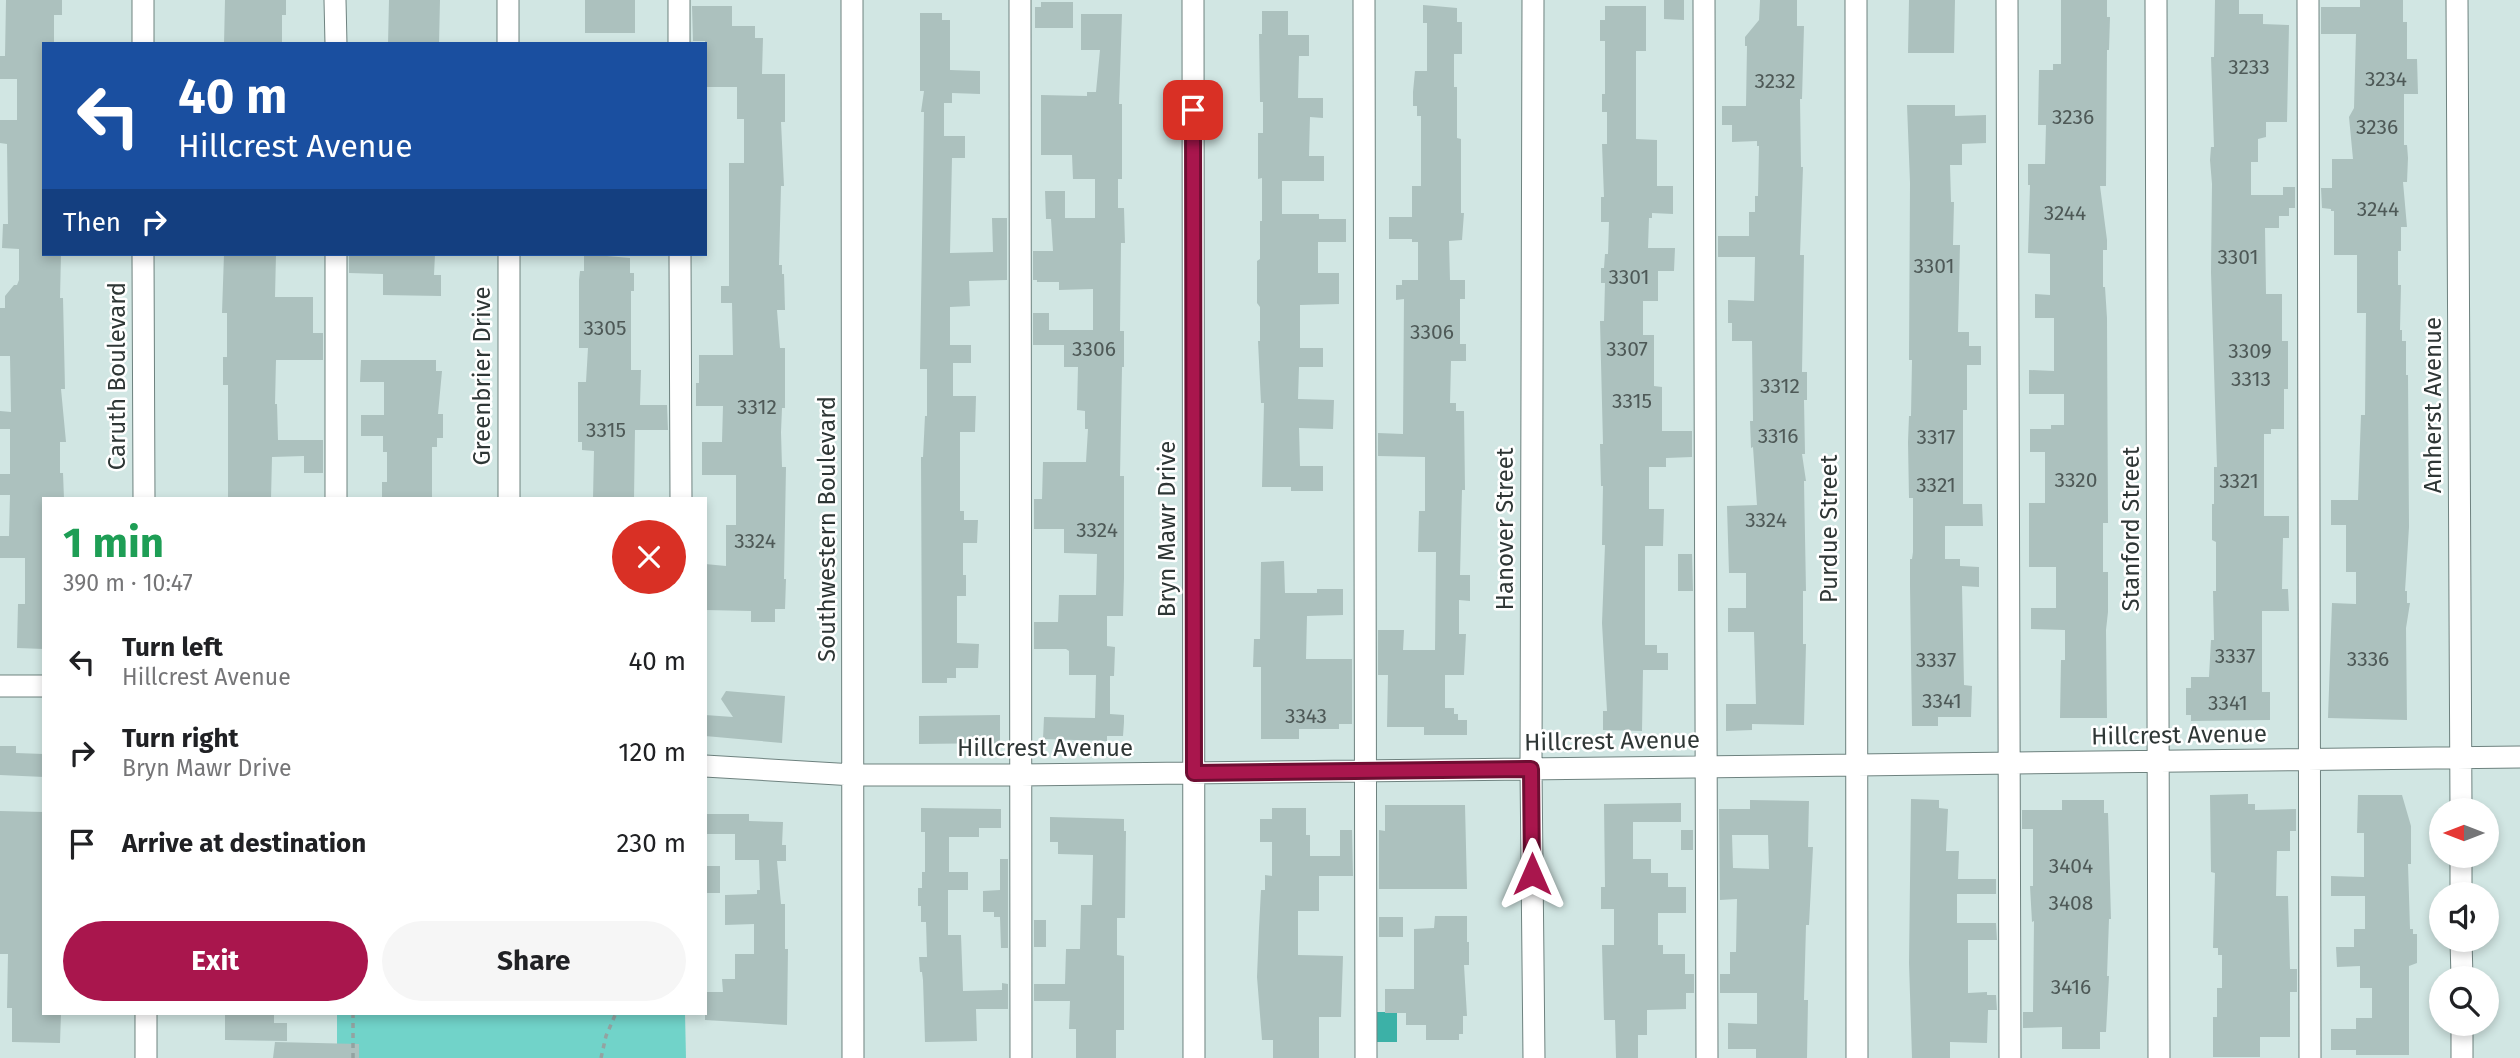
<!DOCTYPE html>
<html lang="en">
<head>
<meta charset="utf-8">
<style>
	:root { --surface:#fff; --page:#f6f6f6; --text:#202124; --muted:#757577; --accent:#a9164d }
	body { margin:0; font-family:"Fira Sans",sans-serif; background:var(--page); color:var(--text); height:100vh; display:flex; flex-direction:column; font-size:26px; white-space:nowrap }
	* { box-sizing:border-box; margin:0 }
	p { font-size:23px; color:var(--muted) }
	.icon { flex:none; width:38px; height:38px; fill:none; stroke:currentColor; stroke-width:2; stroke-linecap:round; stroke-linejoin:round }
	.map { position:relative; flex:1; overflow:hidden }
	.details { position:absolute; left:42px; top:497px; width:665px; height:518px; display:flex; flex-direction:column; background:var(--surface); border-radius:0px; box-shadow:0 4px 10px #0003 }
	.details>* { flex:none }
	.hud { position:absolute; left:42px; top:42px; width:665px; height:214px; border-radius:0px; box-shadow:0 4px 10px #0003; background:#1a4fa0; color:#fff; overflow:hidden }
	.needle { width:46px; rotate:270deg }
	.fabs { position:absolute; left:2429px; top:798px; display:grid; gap:14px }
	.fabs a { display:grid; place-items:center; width:70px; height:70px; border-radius:50%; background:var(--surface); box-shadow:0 4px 10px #0003; font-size:35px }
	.pin { position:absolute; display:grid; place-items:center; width:60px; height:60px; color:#fff; margin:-30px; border-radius:14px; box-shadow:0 4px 10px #0006 }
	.me { position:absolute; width:77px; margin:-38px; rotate:0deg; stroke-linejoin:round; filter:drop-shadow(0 0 5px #0008) }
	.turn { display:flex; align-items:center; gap:24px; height:147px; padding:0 21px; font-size:32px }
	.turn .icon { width:91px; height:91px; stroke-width:2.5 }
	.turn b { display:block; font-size:49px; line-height:60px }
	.then { display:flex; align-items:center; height:66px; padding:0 21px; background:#0003; gap:14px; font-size:26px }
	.round { display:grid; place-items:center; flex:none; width:74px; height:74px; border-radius:37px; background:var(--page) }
	.headline { display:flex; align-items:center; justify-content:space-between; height:119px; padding:0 21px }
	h1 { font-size:42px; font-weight:700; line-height:52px; color:#1e9e55 }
	.primary-button { display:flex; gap:14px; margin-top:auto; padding:14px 21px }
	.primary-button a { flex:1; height:80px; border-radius:42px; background:var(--accent); color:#fff; font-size:28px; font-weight:700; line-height:80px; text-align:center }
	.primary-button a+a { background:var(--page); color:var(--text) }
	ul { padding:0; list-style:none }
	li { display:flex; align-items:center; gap:21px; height:91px; padding:0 21px }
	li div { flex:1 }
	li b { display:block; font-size:26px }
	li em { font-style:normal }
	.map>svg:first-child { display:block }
	.green { fill:#71d3c9 }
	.water { fill:#3cb1a7 }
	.building { fill:#acc1be; fill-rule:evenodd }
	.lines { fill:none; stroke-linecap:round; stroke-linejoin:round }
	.minor-casing { stroke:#6e827f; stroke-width:23 }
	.path { stroke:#93a3a1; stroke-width:3.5; stroke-dasharray:5 5; stroke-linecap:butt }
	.minor { stroke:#fff; stroke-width:21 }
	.route-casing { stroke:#6e0e32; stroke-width:18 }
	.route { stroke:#a9164d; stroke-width:12 }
	.labels { text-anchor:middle; stroke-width:5; stroke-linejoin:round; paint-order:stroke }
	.number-label { font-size:21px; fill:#4e5957 }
	.street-label { font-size:24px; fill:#2e3635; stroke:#fff }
</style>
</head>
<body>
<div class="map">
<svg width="2520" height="1058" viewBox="0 0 2520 1058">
	<rect width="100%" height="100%" fill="#d1e6e3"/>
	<path class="green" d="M337,1013H685L686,1058H337Z"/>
	<path class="water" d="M1377,1012H1397V1042H1377Z"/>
	<path class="building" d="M6,0H62V15H54V44H44V254H61L60,298H63L65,389H61L66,442H60V473H63L64,499H44V649L17,648L18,604H25V558H0V536H9L10,495H0V474H10V429H0V411L11,412L10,356H0V308H5V296L14,285H17L19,280V249L2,248L3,224H8L7,144L0,143V120H17V79H0V56H5Z
		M225,0H286V15H282V44H224Z
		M389,0H440L439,44H388Z
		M585,0H635V33H585Z
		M1664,0H1684V20L1664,19Z
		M1760,0H1797V26H1804L1802,99H1800L1801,167H1803L1800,255H1804L1802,372H1807V400H1804L1805,454H1802L1806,481H1804L1806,591H1803V644H1806L1804,725L1752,724V730L1726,731V704H1756L1754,632H1728V608H1746V573H1729L1727,506L1757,505L1753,447L1751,448L1750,421H1753L1752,341H1732V323H1728V300L1754,301L1755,257H1718V236H1749V212H1755V196H1758L1759,146H1757V141L1732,142V125H1722V106H1746L1747,46H1745V37L1759,20Z
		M1909,0H1955L1954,53H1908Z
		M2061,0H2107V17H2110L2109,50H2107L2106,186H2100L2107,240V250H2103V287H2105L2107,318L2108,523H2103V572H2108V612L2106,630L2107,718H2060L2061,660H2065V630L2031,629V608H2056V567H2029V503H2045V452H2030V429H2051V425H2064V394H2029V370L2054,371V318H2035V294L2050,295V254L2028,253L2030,185H2028V164H2045L2046,125H2038L2039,70H2053V64H2061Z
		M2215,0H2239V14H2263V24L2289,25L2287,122H2266V137L2258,139V162H2251V195H2283V187H2295V208H2289V216H2279V228H2265L2266,294H2282V341H2288V389H2284V429H2271V434H2264V516H2289V538H2283L2282,589H2288L2289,611H2262V692H2270V720L2191,721V715H2186V688H2191V677H2209L2211,640H2214L2213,591H2216V542L2212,540V504H2214V467H2217L2211,272L2212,184L2210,160L2211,147H2214L2211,57H2214Z
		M2360,0H2403V22H2407V59H2417L2418,94H2404V145H2407L2408,158L2407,182H2403L2407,227H2401V251H2398V285H2401L2400,330H2402V341H2406V375H2408L2409,527L2405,591H2407V603H2410L2406,628L2407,720L2328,718L2332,603L2356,604V572H2346V525H2331V500H2358L2361,415H2365L2366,313H2357V255H2334V211H2331V209L2322,208L2321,188H2332V159H2353L2349,117L2354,108L2356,34H2321V7H2360Z
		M1041,2H1073V28H1035V7H1041Z
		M1423,5L1457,8V22H1462V54H1454V87H1457V138L1461,139V213H1464L1462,240L1449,241L1450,280H1465V299H1460V344H1466V361H1451L1450,403H1456V411H1464L1465,490H1462L1460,575H1470V601L1459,600V634H1466L1464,675H1445V708H1454V714H1458V720H1467V735H1424V727H1387L1388,675H1378V630H1404L1403,650H1435L1436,552H1418L1419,511H1425V457L1378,456V433L1403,434L1404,299L1396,300V285H1402V280H1418V242H1412V239H1389V217H1412V186H1421V116H1417V106H1413V92L1415,71H1427V23H1423Z
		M692,6H732V26H755V38H763L762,74H785V122H781L784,186H781L779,265H782V274H784L785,310H777L780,348H785V408H782L781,432L782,467H786L784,579H786L785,609H775V622H751V611L705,610V564L726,566V525H736V475H702V442H722L723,406H696V383H699V355H733L732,303H721V286H729V163H744V119H737V87H705V41H693Z
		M1605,6H1646V51H1636V139L1657,140V186H1673V214L1652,213V218H1649L1648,248H1675L1674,271H1658V301H1643V335H1654V386L1662,387V431H1692V457L1666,458V467H1649V509H1664L1663,546H1645V645H1657V653H1668V670H1643L1642,731L1603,730V711H1607L1602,623L1605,545H1602L1603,486H1601L1600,444H1603L1600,321H1604L1605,283H1601V268H1604L1605,254H1608L1609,222H1601V197H1604L1602,144H1607V112H1602V94H1605V41H1600V20H1605Z
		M1262,11H1288V35H1309V56H1299L1298,98H1323V118L1310,117L1309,156H1324V181H1282V214H1319V219H1346V242H1318V273H1339V304L1300,305V348H1323V367H1299L1298,399L1334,400L1333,429L1299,428L1300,466H1323V491H1291V487H1262L1264,403H1261L1258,341H1260V307L1257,303V261L1260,259V221H1262V178L1258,179V133H1263V102H1260L1259,34H1262Z
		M920,13H942V20H950V70L980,71V94L952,93V103H944V136H965V158H952L950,253L993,252L992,218H1007V280L969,281L970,306L950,307V345H971V363H953V396H976L975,432H960V511H964V520H978L977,543H963V575H966V596H957V643L979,644L978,668H956V678H947V683H922L921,457H923L925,416H927V369H920L924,112H921L924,91H920Z
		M1081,14H1122L1119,104H1122V179H1118V208H1124L1125,243H1121L1120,331H1124V367H1122L1120,476H1124V578L1123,616H1107V646L1115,647L1114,676H1110V714L1124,715V722L1123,736H1107V741L1043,739L1044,717L1095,718L1096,675H1069V651L1066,649H1034V622H1058L1059,595H1096L1097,554L1064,553V529H1034V499H1042L1043,462H1086L1088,429H1085V411L1077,410L1078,367H1064V345H1033V313H1049V330H1093V289L1059,290V282H1037V280H1033V251H1053L1051,219H1046L1045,191H1065V218H1095V179H1073L1072,155H1041V95L1087,96V92H1096L1100,50H1081Z
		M1907,105H1955V116L1986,115V143L1962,144V165H1950L1951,202H1954L1953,245H1960L1958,332H1969V346H1981V365H1967V410H1963V504H1982L1983,526H1945V559H1960V566L1979,567V587L1962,586L1964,685L1972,686L1971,717H1938V726H1912L1910,586V559H1912L1913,552V498H1909L1908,442L1909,416H1911L1912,360H1909L1910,183Z
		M224,254H276L275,297H313V333H323V360H276L275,404H277L278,440H323V473H304V456L272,457L271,499H228V385H223V357H227V313H222Z
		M349,254H435L434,275H441V296L383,295V274L349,273Z
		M584,254L630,258V273H634V291H631V370H641L640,405H667L668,430H635L634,499H593L594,451L582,450V442H578V382H586L588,348H579V280L580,271H584Z
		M361,360H436V371H442L438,414H443V438H437V447H432V499H382V482H387V452H383V436H361V415H384V382H360Z
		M1678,554H1692L1693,591H1678Z
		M1284,561L1285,593H1317V589H1343V615L1307,616L1306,659H1352V724H1339V729H1299V739H1261V667H1253L1254,639H1260L1261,562Z
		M726,691L785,696L782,743L705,736V715L733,717L721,699Z
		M1000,715V743L919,744V716Z
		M0,746H16V753L44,754V777L0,775Z
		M2248,794V804H2255V810L2296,809V831H2290V851H2277L2276,896H2288L2290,969H2297V992H2290V1037H2260V1057H2213V1017H2217V988H2222V955H2218V948H2213L2215,873L2211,872L2210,795Z
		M2358,795H2402L2411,826V864H2408L2410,929H2413V934H2417V963L2409,966V1055H2356V1050H2331V1029H2356V1018H2372V988H2360V966L2337,967L2336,947H2354V929H2365V896H2331V876L2364,877V833H2357Z
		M1911,799L1939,800V808L1948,809L1946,851H1959L1958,879H1996V894H1957V923H1996L1997,940H1968V993L1987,992V995H1996L1997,1010H1988L1987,1043L1950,1042V1058H1912L1909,963Z
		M1750,800L1809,801L1808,847H1813L1809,925H1806L1804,1000H1808L1807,1058H1756V1049H1728V1023L1757,1024V993H1720V974H1730V952H1736L1737,899L1720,900L1719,809H1750ZM1732,835H1768L1769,869L1733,868Z
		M2062,800H2104V813H2108L2111,919H2109L2107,976H2109L2106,1032H2100V1049H2062V1027L2023,1028V1012H2033L2034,921L2032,922L2030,886H2033V829H2022V810H2062Z
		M1681,803V822H1633V859H1651V873H1668V887H1686V913H1658V945H1663V954H1685V974H1694V993H1686V1009L1647,1010V1035H1638V1058H1616L1615,1020H1604L1602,945H1614V909H1601V887H1605L1604,804Z
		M1385,805H1465L1467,889H1379V830L1385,831Z
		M921,808L1001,809V828H979V837H949V872H968V890H948V935H961L963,991L1002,990V983L1008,984V1009H976L977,1041L925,1042L923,980L922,972H920L919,957H927L926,922H921V906H918V888H922V872H925V832H921Z
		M1272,808H1306V835H1310V856H1340V830H1352L1353,876H1319V911H1298V955L1343,956L1341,1017H1319V1058H1273V1040H1262L1257,977L1259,928L1261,890H1265V875L1272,876V842H1260V819H1272Z
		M0,811L44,812V1013H61L60,1043L12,1042V1008H7L8,954H0Z
		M705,814H749V821L783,822L782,845H786V861H777L781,904H785V949H788L787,1025L705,1020V992H723L722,979H735V954H754V924L725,925V895L757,894V890H760L759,860H735V834H705Z
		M1050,817L1124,819V831H1126L1125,918H1117V955L1124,956V1030H1116V1058H1076V1029H1069L1070,1001H1034V984H1065L1066,949H1080L1081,905H1092L1093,855L1058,854V842H1050Z
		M1681,830H1693V850H1681Z
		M1000,859H1008V948H1001L1000,917H994V912H983V891L1000,890Z
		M705,866H720V893H705Z
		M1435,916H1467V942H1469V965H1464L1467,1016H1463V1034H1459V1040H1426V1025H1406V1013H1385V989H1414V929L1434,928Z
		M1379,917H1403V937H1379Z
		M1034,920H1046V947H1034Z
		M225,1013H274V1023H287V1041L225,1040Z
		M275,1042L359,1044V1058H273Z"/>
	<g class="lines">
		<g class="minor-casing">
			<path id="minor" d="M143,0V44
				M335,0L336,44
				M508,0V44
				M679,0V44
				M852,0L853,1058
				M1020,0L1021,1058
				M1193,0L1194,1058
				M1364,0L1366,1058
				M1533,0L1531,769L1534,1058
				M1704,0L1707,1058
				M1856,0L1857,1058
				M2007,0L2010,1058
				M2156,0L2159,1058
				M2308,0L2310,1058
				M2457,0L2461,810
				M143,254L144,499
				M336,254V499
				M509,254V499
				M680,254L681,499
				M0,686H44
				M705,766L854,775H1020L2520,757
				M2461,856V894
				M2461,940L2462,978
				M146,1013V1058
				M2462,1024V1058"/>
		</g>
		<path class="path" d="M353,1058V1013
			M601,1058L606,1036L616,1013"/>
		<use href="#minor" class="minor"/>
	</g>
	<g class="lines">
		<g class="route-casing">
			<path id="route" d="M1193,110L1194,773L1531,769L1532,874"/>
		</g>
		<use href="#route" class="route"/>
	</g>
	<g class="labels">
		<g class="number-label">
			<text x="2249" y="74">3233</text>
			<text x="2386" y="86">3234</text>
			<text x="1775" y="88">3232</text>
			<text x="2073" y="124">3236</text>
			<text x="2377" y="134">3236</text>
			<text x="2378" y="216">3244</text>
			<text x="2065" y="220">3244</text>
			<text x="2238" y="264">3301</text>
			<text x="1934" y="273">3301</text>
			<text x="1629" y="284">3301</text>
			<text x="605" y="335">3305</text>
			<text x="1432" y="339">3306</text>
			<text x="1094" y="356">3306</text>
			<text x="1627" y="356">3307</text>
			<text x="2250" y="358">3309</text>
			<text x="2251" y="386">3313</text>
			<text x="1780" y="393">3312</text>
			<text x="1632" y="408">3315</text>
			<text x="757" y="414">3312</text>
			<text x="606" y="437">3315</text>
			<text x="1778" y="443">3316</text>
			<text x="1936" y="444">3317</text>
			<text x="2076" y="487">3320</text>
			<text x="2239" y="488">3321</text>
			<text x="1936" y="492">3321</text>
			<text x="1766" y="527">3324</text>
			<text x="1097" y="537">3324</text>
			<text x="755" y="548">3324</text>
			<text x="2235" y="663">3337</text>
			<text x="2368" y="666">3336</text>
			<text x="1936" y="667">3337</text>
			<text x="1942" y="708">3341</text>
			<text x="2228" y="710">3341</text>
			<text x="1306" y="723">3343</text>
			<text x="2071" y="873">3404</text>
			<text x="2071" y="910">3408</text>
			<text x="2071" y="994">3416</text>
		</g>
		<g class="street-label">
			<text transform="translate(117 376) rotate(-90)" y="8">Caruth Boulevard</text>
			<text transform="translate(482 376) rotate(-90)" y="8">Greenbrier Drive</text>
			<text transform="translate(2433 405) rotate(-90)" y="8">Amherst Avenue</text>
			<text transform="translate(827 529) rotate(-90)" y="8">Southwestern Boulevard</text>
			<text transform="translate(1167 529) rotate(-90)" y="8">Bryn Mawr Drive</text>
			<text transform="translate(1505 529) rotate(-90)" y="8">Hanover Street</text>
			<text transform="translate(1829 529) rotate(-90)" y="8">Purdue Street</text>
			<text transform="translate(2131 529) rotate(-90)" y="8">Stanford Street</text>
			<text transform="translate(2179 735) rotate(-1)" y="8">Hillcrest Avenue</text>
			<text transform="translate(1612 741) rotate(-1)" y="8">Hillcrest Avenue</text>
			<text x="1045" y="756">Hillcrest Avenue</text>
		</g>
	</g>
</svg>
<div class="fabs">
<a><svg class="needle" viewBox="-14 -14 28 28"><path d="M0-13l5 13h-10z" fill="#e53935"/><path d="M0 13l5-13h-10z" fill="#757577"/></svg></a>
<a><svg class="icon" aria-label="sound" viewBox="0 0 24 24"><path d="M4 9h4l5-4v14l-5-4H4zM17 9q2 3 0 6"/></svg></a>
<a><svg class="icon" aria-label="search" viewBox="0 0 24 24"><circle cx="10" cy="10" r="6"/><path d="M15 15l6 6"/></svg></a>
</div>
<div class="pin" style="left:1193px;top:110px;background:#d93025"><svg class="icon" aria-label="arrive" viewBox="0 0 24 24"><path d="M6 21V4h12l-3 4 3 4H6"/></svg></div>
<svg class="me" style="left:1532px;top:874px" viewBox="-20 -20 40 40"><path d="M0-17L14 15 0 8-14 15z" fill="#a9164d" stroke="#fff" stroke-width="4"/></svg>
<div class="hud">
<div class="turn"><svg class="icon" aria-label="left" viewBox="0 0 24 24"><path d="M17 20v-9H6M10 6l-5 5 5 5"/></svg><div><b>40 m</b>Hillcrest Avenue</div></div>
<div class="then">Then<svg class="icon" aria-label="right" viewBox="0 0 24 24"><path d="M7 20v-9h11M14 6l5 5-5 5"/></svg></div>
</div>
<section class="details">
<div class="headline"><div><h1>1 min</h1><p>390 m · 10:47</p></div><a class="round" style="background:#d93025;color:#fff"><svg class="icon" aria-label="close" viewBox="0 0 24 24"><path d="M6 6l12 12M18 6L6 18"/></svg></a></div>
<ul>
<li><svg class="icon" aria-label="left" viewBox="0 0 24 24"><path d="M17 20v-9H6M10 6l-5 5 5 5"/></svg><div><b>Turn left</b><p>Hillcrest Avenue</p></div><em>40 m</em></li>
<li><svg class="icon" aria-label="right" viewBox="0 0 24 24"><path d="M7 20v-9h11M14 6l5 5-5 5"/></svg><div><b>Turn right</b><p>Bryn Mawr Drive</p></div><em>120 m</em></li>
<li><svg class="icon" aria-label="arrive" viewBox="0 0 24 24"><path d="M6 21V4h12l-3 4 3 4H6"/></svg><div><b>Arrive at destination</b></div><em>230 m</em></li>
</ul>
<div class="primary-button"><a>Exit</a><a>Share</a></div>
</section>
</div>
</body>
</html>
